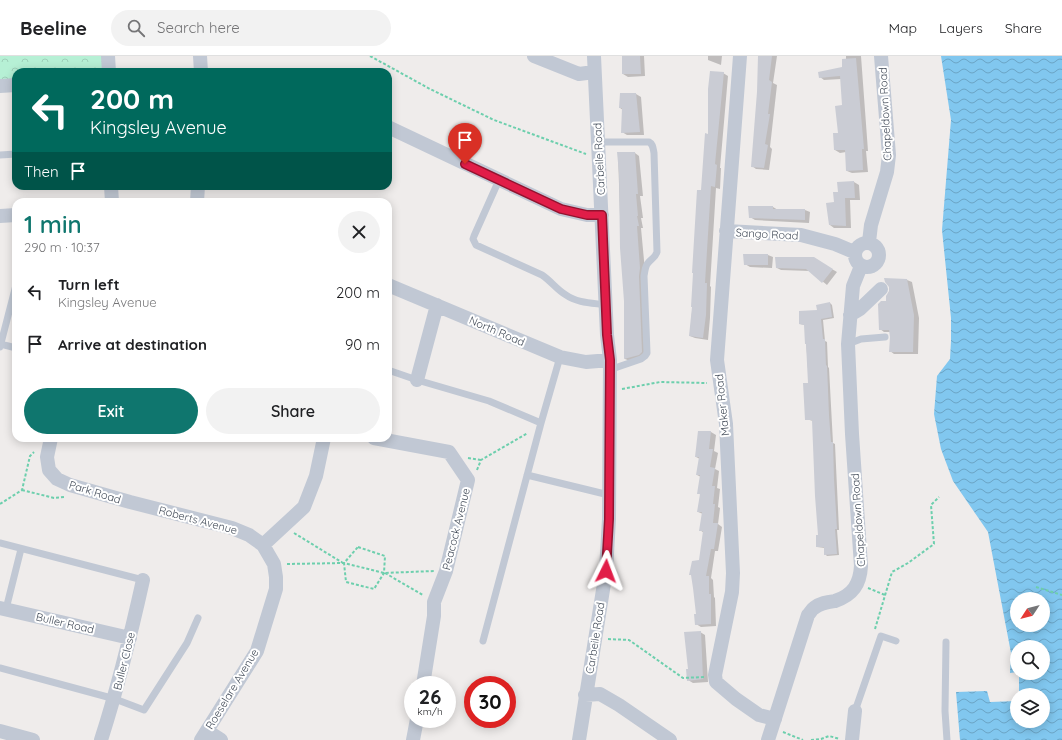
<!DOCTYPE html>
<html lang="en">
<head>
<meta charset="utf-8">
<style>
	:root { --surface:#fff; --page:#f2f2f2; --text:#202124; --muted:#757577; --line:#e0e0e0; --accent:#0f766e }
	body { margin:0; font-family:Quicksand,sans-serif; background:var(--page); color:var(--text); height:100vh; display:flex; flex-direction:column; font-size:15px; white-space:nowrap }
	* { box-sizing:border-box; margin:0 }
	p { font-size:13px; color:var(--muted) }
	.icon { flex:none; width:22px; height:22px; fill:none; stroke:currentColor; stroke-width:2; stroke-linecap:round; stroke-linejoin:round }
	.map { position:relative; flex:1; overflow:hidden }
	.sheet { position:absolute; left:12px; top:142px; width:380px; height:244px; display:flex; flex-direction:column; background:var(--surface); border-radius:12px; box-shadow:0 2px 10px #0003 }
	.sheet>* { flex:none }
	.top-card { position:absolute; left:12px; top:12px; width:380px; height:122px; border-radius:12px; box-shadow:0 2px 10px #0003; background:#00695c; color:#fff; overflow:hidden }
	.needle { width:26px; rotate:234deg }
	.controls { position:absolute; left:1010px; top:536px; display:grid; gap:8px }
	.controls a { display:grid; place-items:center; width:40px; height:40px; border-radius:50%; background:var(--surface); box-shadow:0 2px 10px #0003; font-size:20px }
	.speed { position:absolute; left:404px; top:620px; display:flex; gap:8px; font-size:20px; font-weight:700; text-align:center }
	.speed>* { display:grid; place-content:center; width:52px; height:52px; border-radius:50%; background:var(--surface); box-shadow:0 2px 10px #0003; line-height:1 }
	.speed small { font-size:10px; font-weight:400 }
	.speed .limit { border:6px solid #d22; background:#fff; color:#111 }
	.pin { position:absolute; display:grid; place-items:center; width:34px; height:34px; color:#fff; margin:-41px -17px; border-radius:50% 50% 50% 0; rotate:-45deg; box-shadow:0 0 4px #0007 }
	.pin .icon { rotate:45deg }
	.me { position:absolute; width:44px; margin:-22px; rotate:3deg; stroke-linejoin:round; filter:drop-shadow(0 0 3px #0008) }
	.turn { display:flex; align-items:center; gap:14px; height:84px; padding:0 12px; font-size:18px }
	.turn .icon { width:52px; height:52px; stroke-width:2.5 }
	.turn b { display:block; font-size:28px; line-height:34px }
	.then { display:flex; align-items:center; height:38px; padding:0 12px; background:#0003; gap:8px; font-size:15px }
	.round { display:grid; place-items:center; flex:none; width:42px; height:42px; border-radius:21px; background:var(--page) }
	.summary { display:flex; align-items:center; justify-content:space-between; height:68px; padding:0 12px }
	h1 { font-size:24px; font-weight:600; line-height:30px; color:var(--accent) }
	.button { display:flex; gap:8px; margin-top:auto; padding:8px 12px }
	.button a { flex:1; height:46px; border-radius:24px; background:var(--accent); color:#fff; font-size:16px; font-weight:600; line-height:46px; text-align:center }
	.button a+a { background:var(--page); color:var(--text) }
	ul { padding:0; list-style:none }
	li { display:flex; align-items:center; gap:12px; height:52px; padding:0 12px }
	li div { flex:1 }
	li b { display:block; font-size:15px }
	li em { font-style:normal }
	header { display:flex; align-items:center; gap:24px; box-sizing:border-box; height:56px; padding:0 20px; background:var(--surface); border-bottom:1px solid var(--line) }
	header strong { font-size:19px }
	nav { display:flex; gap:22px; margin-inline-start:auto; font-size:14px }
	.search { width:280px; height:36px; background:var(--page); display:flex; align-items:center; gap:10px; box-sizing:border-box; padding:0 14px; border-radius:22px; color:var(--muted); font-size:15px }
	.map>svg:first-child { display:block }
	.park { fill:url(#park-crowns) }
	.water { fill:url(#water-waves); fill-rule:evenodd }
	.shadow { fill:#0003 }
	.building { fill:#caccd4 }
	.lines { fill:none; stroke-linecap:round; stroke-linejoin:round }
	.path { stroke:#6dcfad; stroke-width:2; stroke-dasharray:3 2; stroke-linecap:butt }
	.service { stroke:#c1c8d4; stroke-width:7 }
	.minor { stroke:#c1c8d4; stroke-width:14 }
	.route-casing { stroke:#92132f; stroke-width:10 }
	.route { stroke:#e11d48; stroke-width:7 }
	.labels { text-anchor:middle; stroke-width:4; stroke-linejoin:round; paint-order:stroke }
	.street-label { font-size:11px; fill:#434c59; stroke:#fff }
</style>
</head>
<body>
<header>
<strong>Beeline</strong>
<div class="search"><svg class="icon" aria-label="search" viewBox="0 0 24 24"><circle cx="10" cy="10" r="6"/><path d="M15 15l6 6"/></svg>Search here</div>
<nav><a>Map</a><a>Layers</a><a>Share</a></nav>
</header>
<div class="map">
<svg width="1062" height="684" viewBox="0 0 1062 684">
	<defs>
		<pattern id="park-crowns" width="20" height="18" patternUnits="userSpaceOnUse"><rect width="20" height="18" fill="#b6f0d5"/><path d="M2 6a3 3 0 1 1 6 0M12 15a3 3 0 1 1 6 0" fill="none" stroke="#9ecfb9"/></pattern>
		<pattern id="water-waves" width="16" height="10" patternUnits="userSpaceOnUse"><rect width="16" height="10" fill="#81c7ef"/><path d="M0 5q4-4 8 0t8 0" fill="none" stroke="#6ba4c5"/></pattern>
	</defs>
	<rect width="100%" height="100%" fill="#efeceb"/>
	<path class="park" d="M0,0H106L107,16H16V27L0,28Z"/>
	<path class="water" d="M941,0H1062V684H960L956,636L987,635L990,646L1017,645V665H1043V639H1019V617H1043V591H1017V616L1010,617L1011,597L988,476L953,425L941,393L934,358L937,320L950,303L951,285V262L942,174L951,64ZM1017,543H1043V569H1017Z"/>
	<path class="shadow" d="M623,0H644L645,20L628,21L623,18Z
		M708,0H722L721,9L708,4Z
		M759,0H777L773,27L777,29L770,91L772,93L769,114L756,113L752,110L758,36Z
		M846,0H861L868,95H866L868,116L852,117L847,115L846,96L840,97L835,94L843,50L841,23L824,24L820,21L843,12L846,4Z
		M723,17L728,20L720,112H721L720,133L716,132L710,230L711,231L710,262L708,284L695,282L690,280L702,135L709,79Z
		M636,38L641,41L644,79H627L622,76L623,54L620,52Z
		M618,97H635L639,100L643,140H640L643,162H641L643,172H641L645,215L646,298L630,305L625,303V245L621,192Z
		M854,126L859,129L860,144H850L851,172H834L830,169L835,147L839,138Z
		M749,151H773L778,154H805L810,156L809,167L755,164L750,161Z
		M745,199H768L773,201L772,212L750,211L745,208Z
		M813,202L837,216L827,229L810,215L781,214L777,212Z
		M886,223L907,224L912,226L919,262L918,298H894L890,295V276H884L880,273L890,235V230Z
		M830,247L832,249L834,262L823,264L825,285L827,286L828,311L829,312L833,387L835,388L839,474H837L839,499L827,500L825,498V492L817,491L819,480L813,365L806,363L809,328L805,269L800,268Z
		M699,376H711L716,379L714,395L718,397L715,413L719,415L717,432L720,433L718,451L720,452L718,468L722,471L718,495H715L711,522L713,524L714,541L715,542L716,570L701,571L696,568L700,505L704,477L700,474L703,458L698,456L701,439L698,437L701,421L697,419L700,403L696,401Z
		M700,576L705,579L708,626L693,627L688,624L689,614Z"/>
	<path class="building" d="M622,0H640L641,18H622Z
		M758,0H772L769,24L772,26L768,58H770L765,88L768,89L764,112L751,111L757,36Z
		M856,2L864,93H862L863,114L846,115L845,94H834L833,77H838L835,50L842,49L840,20L819,22L818,16L842,11V3Z
		M710,15L724,16L715,108L717,109L715,131L711,130L705,227H707L706,259L703,282L689,280L692,251H691L693,217H692L697,134H701L705,77L708,78V33Z
		M620,37H636L640,76L621,77L622,52H619Z
		M617,96H635L638,138H636L638,160H637L639,170H637L640,212L639,220L642,296L639,299L624,303V245L620,192L619,117Z
		M854,125L855,142H845L846,170L829,169L826,147L834,146L833,136H838L837,126Z
		M748,150H773V153H805V164L749,162Z
		M743,198H768V209H744Z
		M775,201H814L833,213L822,227L806,213L776,212Z
		M884,222L907,223L914,259L913,296H889L890,281L889,274H879L878,248L881,245H886V240L889,235V231L885,226Z
		M830,246L832,261L821,263L823,283H825L826,310L827,309L829,359L831,386H833L834,423L837,473H835L837,498L824,499V491H816V479H818L815,440L812,364H805L803,327H808L806,288H805L804,269L799,268V255L817,254L816,249Z
		M698,375H711L709,393H713L710,411L715,412L712,430H715L713,448H715L713,467H718L714,493H711L706,520H709V538H711V568L695,569L694,558H696L693,532L691,519H689L692,505L699,504L703,475H699L702,456H697L700,438H697L700,419H696L699,401H695Z
		M701,575L703,623L687,625L686,613H688L684,576Z"/>
	<g class="lines">
		<path class="path" d="M370,0L430,33L494,64L586,98
			M622,333L660,326L707,327
			M468,402L481,404
			M477,414L481,404L528,377
			M22,434L54,442L65,441
			M0,448L22,434L30,400L34,396
			M294,477L343,507
			M358,491L385,500L384,517L374,533L346,526L344,507Z
			M287,508L344,507L384,517L434,515
			M385,517L423,539
			M1036,531L1062,539
			M868,532L885,539
			M875,573L892,516L908,507L934,488L931,449L939,441
			M608,583L629,584L683,622L704,621
			M783,676L803,684
			M811,684L821,683L829,680L840,683"/>
		<path class="service" d="M597,86H649C653,88 653,92 654,97L657,196C655,202 652,202 648,207C645,210 645,215 644,220L647,297L645,300L641,303L609,314
			M0,99L16,98
			M499,124L474,180L473,183L476,189L542,219C551,225 557,234 566,239C577,247 593,247 606,249
			M0,288L16,292
			M848,288L861,283L885,281
			M0,291L16,229
			M388,314L417,324L489,345L541,367
			M527,419L609,439
			M0,487L143,524
			M6,553L21,493
			M483,585L541,367L560,301
			M946,586L945,655L947,684
			M0,612L115,643L144,654L187,587L198,562
			M855,655L881,580L896,585"/>
		<path class="minor" d="M108,0L109,16
			M200,0L201,16
			M534,0L579,18L594,16
			M740,0L717,304L726,368L733,517L732,536L715,619L716,626L736,643L759,659L775,663
			M0,30L16,29
			M388,71L561,153L587,159H602
			M111,130L112,146
			M197,146L198,130
			M0,160L16,159
			M726,175L801,179L835,188L854,196
			M869,186L871,169L887,116L889,99L881,0
			M855 199a12 12 0 1 1 24 0a12 12 0 1 1-24 0Z
			M388,229L560,301L586,306L610,304
			M850,259L860,253L881,233
			M417,324L437,249
			M51,382L47,401L49,414L57,423L70,429L130,446L232,472L249,479L263,489L274,508L276,521V533L257,595L201,684
			M374,382L449,396L468,424L446,515L434,546V560L423,629
			M263,489L304,451L316,420L324,382
			M0,552L130,582
			M585,639L600,638L619,649L670,684
			M0,675L33,684
			M207,675L221,684
			M101,684C118,631 131,578 143,524
			M413,684L417,663
			M579,684L606,515L609,463L610,304L607,279L594,0
			M768,684L808,559C810,557 812,553 814,552C820,547 828,546 835,545C853,539 860,528 861,510L852,378L848,288L853,230L861,210
			M852,684L855,655"/>
	</g>
	<g class="lines">
		<g class="route-casing">
			<path id="route" d="M465,108L561,153L587,159H602L607,279L610,304L609,463L606,515"/>
		</g>
		<use href="#route" class="route"/>
	</g>
	<g class="labels">
		<g class="street-label">
			<text transform="translate(885 58) rotate(-93)" y="4">Chapeldown Road</text>
			<text transform="translate(599 103) rotate(-93)" y="4">Carbeile Road</text>
			<text transform="translate(767 178) rotate(3)" y="4">Sango Road</text>
			<text transform="translate(497 275) rotate(23)" y="4">North Road</text>
			<text transform="translate(722 349) rotate(-96)" y="4">Maker Road</text>
			<text transform="translate(95 436) rotate(17)" y="4">Park Road</text>
			<text transform="translate(198 464) rotate(15)" y="4">Roberts Avenue</text>
			<text transform="translate(858 464) rotate(-94)" y="4">Chapeldown Road</text>
			<text transform="translate(456 473) rotate(-76)" y="4">Peacock Avenue</text>
			<text transform="translate(65 567) rotate(13)" y="4">Buller Road</text>
			<text transform="translate(595 582) rotate(-81)" y="4">Carbeile Road</text>
			<text transform="translate(124 605) rotate(-76)" y="4">Buller Close</text>
			<text transform="translate(232 633) rotate(-59)" y="4">Roeselare Avenue</text>
		</g>
	</g>
</svg>
<div class="controls">
<a><svg class="needle" viewBox="-14 -14 28 28"><path d="M0-13l5 13h-10z" fill="#e53935"/><path d="M0 13l5-13h-10z" fill="#757577"/></svg></a>
<a><svg class="icon" aria-label="search" viewBox="0 0 24 24"><circle cx="10" cy="10" r="6"/><path d="M15 15l6 6"/></svg></a>
<a><svg class="icon" aria-label="layers" viewBox="0 0 24 24"><path d="M12 4l9 5-9 5-9-5zM3 14l9 5 9-5"/></svg></a>
</div>
<div class="speed"><div>26<small>km/h</small></div><div class="limit">30</div></div>
<div class="pin" style="left:465px;top:108px;background:#d93025"><svg class="icon" aria-label="arrive" viewBox="0 0 24 24"><path d="M6 21V4h12l-3 4 3 4H6"/></svg></div>
<svg class="me" style="left:606px;top:515px" viewBox="-20 -20 40 40"><path d="M0-17L14 15 0 8-14 15z" fill="#e11d48" stroke="#fff" stroke-width="4"/></svg>
<div class="top-card">
<div class="turn"><svg class="icon" aria-label="left" viewBox="0 0 24 24"><path d="M17 20v-9H6M10 6l-5 5 5 5"/></svg><div><b>200 m</b>Kingsley Avenue</div></div>
<div class="then">Then<svg class="icon" aria-label="arrive" viewBox="0 0 24 24"><path d="M6 21V4h12l-3 4 3 4H6"/></svg></div>
</div>
<section class="sheet">
<div class="summary"><div><h1>1 min</h1><p>290 m · 10:37</p></div><a class="round"><svg class="icon" aria-label="close" viewBox="0 0 24 24"><path d="M6 6l12 12M18 6L6 18"/></svg></a></div>
<ul>
<li><svg class="icon" aria-label="left" viewBox="0 0 24 24"><path d="M17 20v-9H6M10 6l-5 5 5 5"/></svg><div><b>Turn left</b><p>Kingsley Avenue</p></div><em>200 m</em></li>
<li><svg class="icon" aria-label="arrive" viewBox="0 0 24 24"><path d="M6 21V4h12l-3 4 3 4H6"/></svg><div><b>Arrive at destination</b></div><em>90 m</em></li>
</ul>
<div class="button"><a>Exit</a><a>Share</a></div>
</section>
</div>
</body>
</html>
